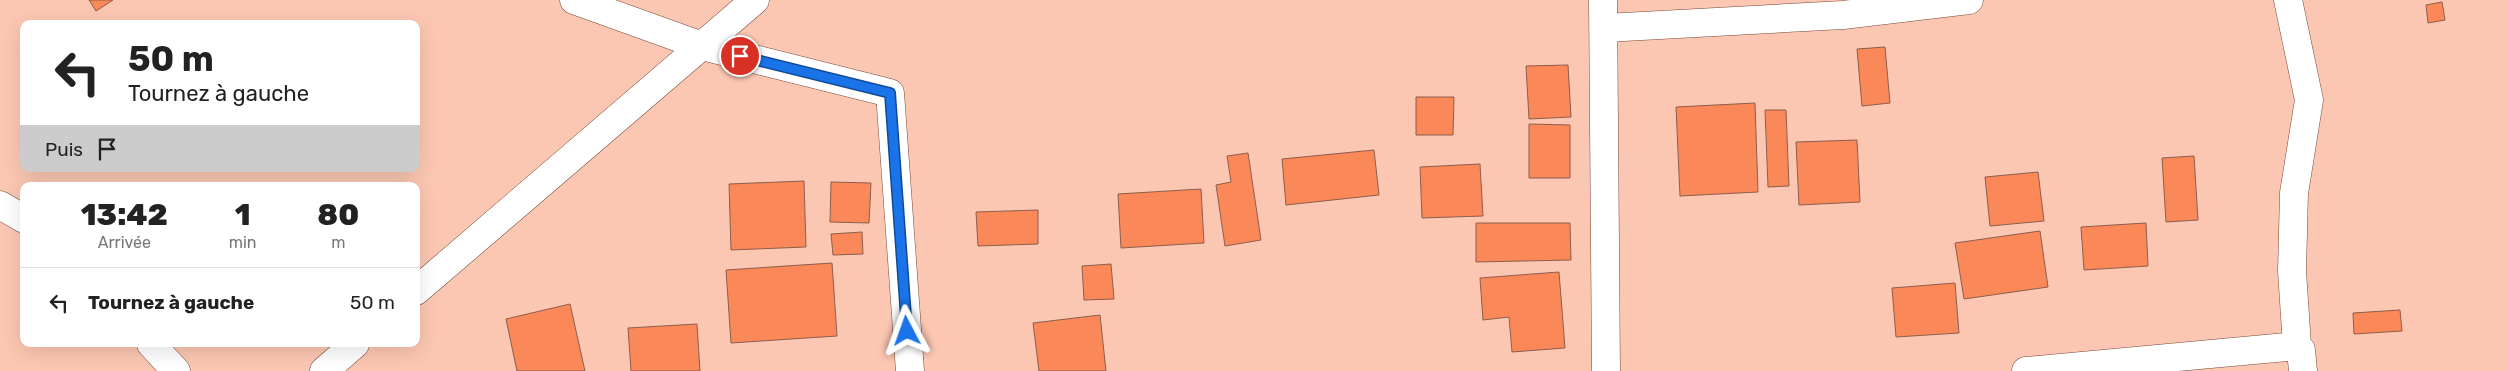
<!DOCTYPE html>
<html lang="fr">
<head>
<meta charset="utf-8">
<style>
	:root { --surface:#fff; --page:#f6f6f6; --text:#222; --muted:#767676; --line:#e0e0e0 }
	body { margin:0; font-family:Rubik,sans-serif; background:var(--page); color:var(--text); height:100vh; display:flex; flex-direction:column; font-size:19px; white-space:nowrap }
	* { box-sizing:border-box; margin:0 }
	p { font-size:16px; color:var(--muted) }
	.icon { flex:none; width:28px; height:28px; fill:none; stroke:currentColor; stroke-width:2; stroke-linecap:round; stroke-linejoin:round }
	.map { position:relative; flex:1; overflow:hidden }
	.side { position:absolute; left:20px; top:182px; width:400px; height:165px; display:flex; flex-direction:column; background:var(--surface); border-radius:10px; box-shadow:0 5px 20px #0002 }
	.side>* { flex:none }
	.hud { position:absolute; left:20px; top:20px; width:400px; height:152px; border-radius:10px; box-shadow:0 5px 20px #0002; background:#fff; color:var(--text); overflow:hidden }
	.pin { position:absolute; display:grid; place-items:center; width:42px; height:42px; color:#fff; margin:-21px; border:2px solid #fff; border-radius:50%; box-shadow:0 1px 5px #0007 }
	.me { position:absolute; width:55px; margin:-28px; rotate:356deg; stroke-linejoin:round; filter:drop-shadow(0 0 4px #0008) }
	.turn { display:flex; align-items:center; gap:18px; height:105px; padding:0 25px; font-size:22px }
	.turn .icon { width:65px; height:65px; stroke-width:2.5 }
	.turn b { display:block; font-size:35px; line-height:42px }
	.then { display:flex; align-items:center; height:48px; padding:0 25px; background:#0003; gap:10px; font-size:19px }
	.eta { display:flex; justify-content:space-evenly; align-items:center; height:85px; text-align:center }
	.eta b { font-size:30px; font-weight:800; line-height:35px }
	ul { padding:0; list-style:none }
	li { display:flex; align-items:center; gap:15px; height:70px; padding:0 25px; border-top:1px solid var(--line) }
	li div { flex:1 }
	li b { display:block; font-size:19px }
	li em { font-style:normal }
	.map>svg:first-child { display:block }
	.building { fill:#fa8859; stroke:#8d5e4c }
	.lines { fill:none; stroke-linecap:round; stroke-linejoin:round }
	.minor-casing { stroke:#754836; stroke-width:29 }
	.minor { stroke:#fff; stroke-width:28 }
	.route-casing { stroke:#114b97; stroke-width:12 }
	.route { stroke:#1a73e8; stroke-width:9 }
</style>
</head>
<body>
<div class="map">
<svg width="2507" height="371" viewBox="0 0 2507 371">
	<rect width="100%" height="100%" fill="#fcc7b2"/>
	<path class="building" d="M89,0H113L96,11Z
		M2442,2L2445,20L2428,23L2426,5Z
		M1885,47L1890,103L1862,106L1857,49Z
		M1568,65L1571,117L1529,119L1526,66Z
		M1416,97H1454L1453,135H1416Z
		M1755,103L1758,192L1680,196L1676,107Z
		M1765,110H1786L1789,186L1768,187Z
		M1529,124L1570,125V178H1529Z
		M1857,140L1860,202L1799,205L1796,142Z
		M1374,150L1379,195L1286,205L1282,159Z
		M1248,153L1261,240L1225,246L1216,185L1231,182L1227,156Z
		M2194,156L2198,220L2166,222L2162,158Z
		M1480,164L1483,216L1422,218L1420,167Z
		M2038,172L2044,221L1990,226L1985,177Z
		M804,181L806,247L731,250L729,184Z
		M831,182L871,183L869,223L830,222Z
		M1201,189L1204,243L1121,248L1118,194Z
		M1038,210V244L978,246L976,212Z
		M1476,223H1570L1571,260L1476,262Z
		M2146,223L2148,266L2084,270L2081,227Z
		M2040,231L2048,287L1964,299L1955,243Z
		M862,232L863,254L833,255L831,234Z
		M832,263L837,336L731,343L726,270Z
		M1111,264L1114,299L1084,300L1082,266Z
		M1559,272L1565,348L1512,352L1509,317L1483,320L1480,278Z
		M1955,283L1959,333L1896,337L1892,288Z
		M570,304L585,371H517L506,319Z
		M2400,310L2402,331L2354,334L2353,313Z
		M1100,315L1106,371H1039L1033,323Z
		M697,324L700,371H631L628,328Z"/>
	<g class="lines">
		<g class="minor-casing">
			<path id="minor" d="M574,0L702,46L890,93L910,371
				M1603,0L1606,371
				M2288,0L2309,100L2294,193L2292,271L2297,346
				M1605,28L1843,15L1969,0
				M0,205L24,219
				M416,291L755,0
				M151,344L176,371
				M324,371L355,344
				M2026,371L2297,346L2301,350L2303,371"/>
		</g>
		<use href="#minor" class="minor"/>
	</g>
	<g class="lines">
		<g class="route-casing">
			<path id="route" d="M740,56L890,93L907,331"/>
		</g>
		<use href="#route" class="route"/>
	</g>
</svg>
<div class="pin" style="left:740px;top:56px;background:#d93025"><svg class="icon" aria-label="arrive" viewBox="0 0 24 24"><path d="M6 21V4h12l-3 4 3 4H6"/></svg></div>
<svg class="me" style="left:907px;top:331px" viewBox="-20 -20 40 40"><path d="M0-17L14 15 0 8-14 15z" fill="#1a73e8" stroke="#fff" stroke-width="4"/></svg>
<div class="hud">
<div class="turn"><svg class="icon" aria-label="left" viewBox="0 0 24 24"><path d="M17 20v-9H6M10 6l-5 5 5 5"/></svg><div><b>50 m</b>Tournez à gauche</div></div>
<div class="then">Puis<svg class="icon" aria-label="arrive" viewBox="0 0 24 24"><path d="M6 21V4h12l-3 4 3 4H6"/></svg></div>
</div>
<section class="side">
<div class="eta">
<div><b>13:42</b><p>Arrivée</p></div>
<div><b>1</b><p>min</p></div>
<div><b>80</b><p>m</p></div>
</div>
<ul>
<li><svg class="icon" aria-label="left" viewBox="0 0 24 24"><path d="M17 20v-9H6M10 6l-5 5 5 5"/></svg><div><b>Tournez à gauche</b></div><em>50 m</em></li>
</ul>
</section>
</div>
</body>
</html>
